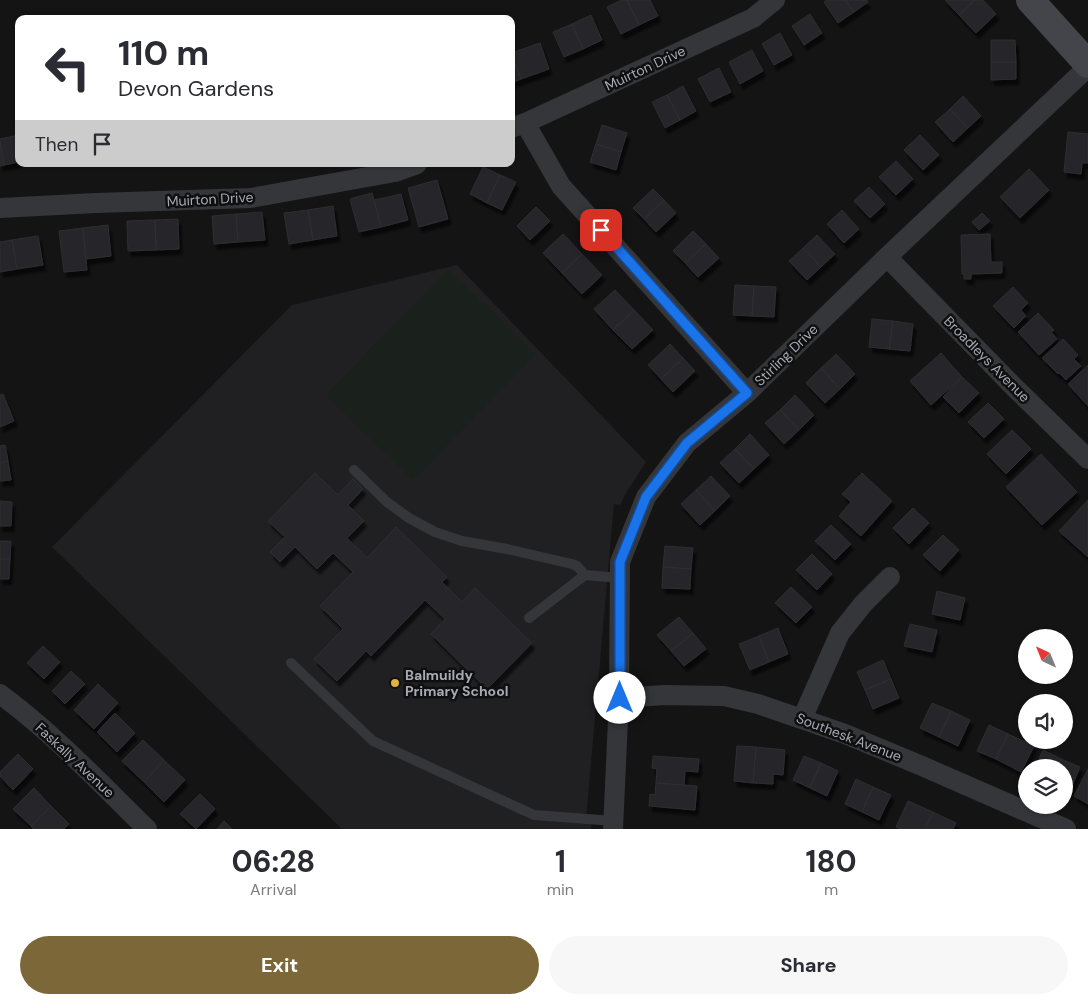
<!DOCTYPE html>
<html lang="en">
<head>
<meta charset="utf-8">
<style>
	:root { --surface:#fff; --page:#f7f7f7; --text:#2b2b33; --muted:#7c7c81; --accent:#7c6739 }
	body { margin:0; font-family:"DM Sans",sans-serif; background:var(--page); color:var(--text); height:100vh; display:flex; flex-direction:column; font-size:19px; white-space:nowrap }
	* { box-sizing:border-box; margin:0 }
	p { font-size:16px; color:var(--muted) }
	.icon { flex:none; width:28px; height:28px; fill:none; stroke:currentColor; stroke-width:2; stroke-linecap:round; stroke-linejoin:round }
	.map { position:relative; height:829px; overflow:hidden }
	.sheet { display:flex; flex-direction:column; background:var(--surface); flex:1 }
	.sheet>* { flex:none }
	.top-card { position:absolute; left:15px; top:15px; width:500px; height:152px; border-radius:10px; box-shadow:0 1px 4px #0004; background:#fff; color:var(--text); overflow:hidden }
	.needle { width:32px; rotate:317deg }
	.tools { position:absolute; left:1018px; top:629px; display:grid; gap:10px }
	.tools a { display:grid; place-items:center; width:55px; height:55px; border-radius:50%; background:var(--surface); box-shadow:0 1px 4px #0004; font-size:25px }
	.pin { position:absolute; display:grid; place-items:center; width:42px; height:42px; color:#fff; margin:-21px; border-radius:10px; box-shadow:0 2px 8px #0006 }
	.me { position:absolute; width:55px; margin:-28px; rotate:0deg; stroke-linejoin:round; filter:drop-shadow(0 0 4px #0008) }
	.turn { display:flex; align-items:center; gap:18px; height:105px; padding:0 20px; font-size:22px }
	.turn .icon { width:65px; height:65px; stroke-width:2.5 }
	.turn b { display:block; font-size:35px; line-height:42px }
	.then { display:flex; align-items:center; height:48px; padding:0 20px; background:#0003; gap:10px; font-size:19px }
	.eta { display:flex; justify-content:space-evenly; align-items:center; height:85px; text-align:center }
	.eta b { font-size:30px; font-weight:700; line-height:35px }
	.action { display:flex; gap:10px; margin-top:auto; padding:10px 20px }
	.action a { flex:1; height:58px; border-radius:30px; background:var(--accent); color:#fff; font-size:20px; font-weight:700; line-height:58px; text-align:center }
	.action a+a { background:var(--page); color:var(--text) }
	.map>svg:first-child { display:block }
	.built { fill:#202022 }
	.green { fill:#1a201b }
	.building { fill:#272729; stroke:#2e2e31; filter:url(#shadow) }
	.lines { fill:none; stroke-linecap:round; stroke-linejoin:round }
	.lane { stroke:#35363a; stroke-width:10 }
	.street { stroke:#35363a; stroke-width:20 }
	.secondary { stroke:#43454a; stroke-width:28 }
	.route-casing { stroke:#114b97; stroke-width:12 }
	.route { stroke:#1a73e8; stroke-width:9 }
	.poi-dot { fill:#e0b141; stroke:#0f0f10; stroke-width:2 }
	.labels { text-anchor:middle; stroke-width:5; stroke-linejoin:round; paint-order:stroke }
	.street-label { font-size:14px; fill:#a7aab4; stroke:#0f0f10 }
	.poi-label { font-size:14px; font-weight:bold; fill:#a7aab4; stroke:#0f0f10; text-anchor:start }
</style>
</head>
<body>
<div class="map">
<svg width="1088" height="829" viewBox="0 0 1088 829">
	<defs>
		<filter id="shadow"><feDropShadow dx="3" dy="5.5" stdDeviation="1" flood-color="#0009"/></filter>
	</defs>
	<rect width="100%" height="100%" fill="#141415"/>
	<path class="built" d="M457,265L646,462L627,491L620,505L614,504L586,819L592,821L591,829H342L52,547L292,305Z"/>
	<path class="green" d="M448,269L536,354L413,480L326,395Z"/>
	<path class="building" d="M622,0H627L639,25L621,34L607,7Z
		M627,0H650L658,16L639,25Z
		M827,0H845L854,12L838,23L824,2Z
		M845,0H867L868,2L854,12Z
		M945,0H975L959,15Z
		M975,0H983L996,14L976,33L959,15Z
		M810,14L822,33L804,45L792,26Z
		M591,15L602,40L583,49L572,24Z
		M572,24L583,49L564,57L553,32Z
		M780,33L792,55L774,65L762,44Z
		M991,40H1015L1016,62H991Z
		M540,43L549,69L521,79L511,53Z
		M752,50L763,71L740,84L729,62Z
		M511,53L521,79L511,83Z
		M991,62H1016V79L991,80Z
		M719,68L731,92L710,102L698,79Z
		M683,86L696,111L680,120L667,95Z
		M667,95L680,120L665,128L652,102Z
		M963,96L981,116L968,128L950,109Z
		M950,109L968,128L953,142L935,122Z
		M602,125L627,133L621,152L596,144Z
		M1068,132L1088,134V163H1082L1081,174L1064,172Z
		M19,135V162L4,165L0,139Z
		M920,135L939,155L923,170L904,150Z
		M0,142L4,165L0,166Z
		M596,144L621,152L616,170L590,162Z
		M896,161L913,179L896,195L879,177Z
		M483,167L500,175L487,203L470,194Z
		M1029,169L1049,190L1020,218L1000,197Z
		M500,175L516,182L502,210L487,203Z
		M437,180L448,219L419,227L408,188Z
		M869,187L885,204L870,218L854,201Z
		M653,189L664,200L644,219L633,208Z
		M372,193L381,227L359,232L350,199Z
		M401,194L408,220L381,227L374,200Z
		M664,200L676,213L656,232L644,219Z
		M333,206L337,236L313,240L308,210Z
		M536,207L550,221L530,240L517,226Z
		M308,210L313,240L289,244L284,213Z
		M842,210L859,229L844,243L827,224Z
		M262,212L265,240L238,242L236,214Z
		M982,213L990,221L979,230L972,222Z
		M236,214L238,242L214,244L212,216Z
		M178,219L179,249L156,250L155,220Z
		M155,220L156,250L128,251L127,221Z
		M108,225L111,256L86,259L83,228Z
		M83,228L87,270L64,272L59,231Z
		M693,231L706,244L685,263L673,251Z
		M563,234L582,254L562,273L543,253Z
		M990,234L991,262H1002V273L971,274V279H964V274H962L961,235Z
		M817,235L835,254L821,267L803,248Z
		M38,236L43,265L17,269L12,240Z
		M12,240L17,269L0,272V242Z
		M706,244L719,258L698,277L685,263Z
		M803,248L821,267L807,280L789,261Z
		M582,254L602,275L582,294L562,273Z
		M735,285L754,286L752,316L733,315Z
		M754,286L776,287L774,317L752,316Z
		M1013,287L1028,303L1021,310L1026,316L1014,328L993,306Z
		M615,290L634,310L613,330L594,309Z
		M634,310L653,330L632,349L613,330Z
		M1038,313L1054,330L1051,332L1057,339L1039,355L1018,332Z
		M872,319L893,321L889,349L869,347Z
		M893,321L913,324L910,351L889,349Z
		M1063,339L1078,355L1074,359L1081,366L1066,380L1059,373L1058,374L1042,358Z
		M670,344L683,358L661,379L648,365Z
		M941,353L962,377L931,405L910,381Z
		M836,354L855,374L840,389L821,368Z
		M683,358L695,371L673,392L661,379Z
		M1088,365V406L1068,384Z
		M821,368L840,389L825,403L806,383Z
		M962,377L979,393L959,413L943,397Z
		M3,394L14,421L0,427V395Z
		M795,395L814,415L799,430L780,410Z
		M988,403L1004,419L984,438L968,422Z
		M780,410L799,430L784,444L765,423Z
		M1012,430L1031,449L1006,474L987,454Z
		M750,434L769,455L754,469L735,449Z
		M5,445L8,461L0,463V446Z
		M735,449L754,469L739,483L720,463Z
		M1041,454L1077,492L1042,525L1006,487Z
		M8,461L11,480L0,481V463Z
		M315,473L338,495L353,479L363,489L348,505L364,521L347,538L367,558L396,527L447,577L442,582L462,602L475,588L532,643L487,689L431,634L445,619L425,600L371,656L366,651L337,681L314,659L343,629L320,606L353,572L333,553L317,569L295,547L280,562L270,552L285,537L268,521Z
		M862,473L892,501L861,536L839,516L851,502L842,494Z
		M711,476L730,496L715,511L696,490Z
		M696,490L715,511L700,525L681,504Z
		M1088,500V557L1059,531Z
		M0,501L12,502L11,526H0Z
		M913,508L929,523L909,544L893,528Z
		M831,525L851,544L835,560L815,541Z
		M943,535L959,550L940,571L923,555Z
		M0,541H11L10,559H0Z
		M665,546L693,548L691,569L663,567Z
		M812,554L832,574L817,590L796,570Z
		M0,559H10L9,579H0Z
		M663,567L691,569L690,589L662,588Z
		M791,587L812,607L796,623L775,603Z
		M937,591L965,598L960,620L932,614Z
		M679,617L693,633L671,651L657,635Z
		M910,624L937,630L932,652L904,646Z
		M778,628L788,654L769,662L759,636Z
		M693,633L706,649L684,666L671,651Z
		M759,636L769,662L750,670L739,644Z
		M43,646L60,662L44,679L27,663Z
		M883,660L891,679L865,690L857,672Z
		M71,671L85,684L65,704L52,691Z
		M891,679L899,698L873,709L865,690Z
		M98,684L118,703L94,729L74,710Z
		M932,703L951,711L939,737L920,728Z
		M951,711L970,720L958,746L939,737Z
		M115,713L135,733L117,752L97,732Z
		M989,725L1008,734L996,759L977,751Z
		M1008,734L1034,746L1021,772L996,759Z
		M143,740L164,760L144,782L122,761Z
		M737,746L756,747L753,783L734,781Z
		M756,747L785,750L783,775L773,774V784L753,783Z
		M1043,750L1061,759L1057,768H1035Z
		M18,754L33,769L13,790L0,776V772Z
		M653,756L699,759L698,772L685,771L684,785L656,783L657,769L652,768Z
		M804,756L821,763L810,788L793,780Z
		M1061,759L1080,767L1069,793L1064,791V768H1057Z
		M164,760L185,780L164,802L144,782Z
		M821,763L838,771L827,796L810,788Z
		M1088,769V804L1074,796Z
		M856,779L873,787L862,812L845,804Z
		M656,783L697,786L695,810L649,806L650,794L655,795Z
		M873,787L891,795L879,820L862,812Z
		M34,788L51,806L31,826L13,809Z
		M200,794L215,809L196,829L180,814Z
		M908,801L933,812L925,829H901L896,827Z
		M51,806L69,824L64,829H33L31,826Z
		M933,812L956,823L953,829H925Z
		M224,821L232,829H217Z"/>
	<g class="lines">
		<path class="lane" d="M354,470L387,502L409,518L435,532L462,541L507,549L572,564L577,566L585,575
			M529,618L585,575L620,578
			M291,663L373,741L534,815L614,821"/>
		<path class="street" d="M525,123L561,186L747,393
			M511,128L525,123L753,18L775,0
			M0,208L96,203L251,198L395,172L417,164
			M887,257L1014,387L1088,459
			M0,694C53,733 99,782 147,829
			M619,698L665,695L724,696L758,704L845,734L922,766L1066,829
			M802,719L840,633L863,604L890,577
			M613,829L619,698L620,562L646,497L687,443L747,393L887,257L1088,67"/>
		<path class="secondary" d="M1030,0L1088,64"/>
	</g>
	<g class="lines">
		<g class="route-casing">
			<path id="route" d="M601,230L747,393L687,443L646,497L620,562V698"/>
		</g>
		<use href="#route" class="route"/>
	</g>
	<circle class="poi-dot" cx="395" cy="683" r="5"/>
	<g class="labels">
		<g class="street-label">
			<text transform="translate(645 68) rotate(-25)" y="5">Muirton Drive</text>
			<text transform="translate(210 199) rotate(-3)" y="5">Muirton Drive</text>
			<text transform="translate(786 355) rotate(-44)" y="5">Stirling Drive</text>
			<text transform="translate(987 359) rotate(45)" y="5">Broadleys Avenue</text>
			<text transform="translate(849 737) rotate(21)" y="5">Southesk Avenue</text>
			<text transform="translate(75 760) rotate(43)" y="5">Faskally Avenue</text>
		</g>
		<g class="poi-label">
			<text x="405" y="680">Balmuildy<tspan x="405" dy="16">Primary School</tspan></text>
		</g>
	</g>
</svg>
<div class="tools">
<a><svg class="needle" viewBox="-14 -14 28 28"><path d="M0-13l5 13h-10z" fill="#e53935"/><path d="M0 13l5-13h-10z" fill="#7c7c81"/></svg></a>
<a><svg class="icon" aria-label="sound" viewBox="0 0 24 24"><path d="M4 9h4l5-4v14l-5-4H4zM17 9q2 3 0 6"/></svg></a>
<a><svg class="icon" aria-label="layers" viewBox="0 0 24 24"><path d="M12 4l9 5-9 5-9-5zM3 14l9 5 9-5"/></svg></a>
</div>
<div class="pin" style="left:601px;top:230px;background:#d93025"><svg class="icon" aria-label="arrive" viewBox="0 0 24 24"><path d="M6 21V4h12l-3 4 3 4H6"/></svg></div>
<svg class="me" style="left:620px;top:698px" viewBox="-20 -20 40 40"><circle r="19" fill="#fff"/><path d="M0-13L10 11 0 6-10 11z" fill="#1a73e8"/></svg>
<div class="top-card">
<div class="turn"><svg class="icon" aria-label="left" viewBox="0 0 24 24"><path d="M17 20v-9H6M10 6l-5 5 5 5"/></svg><div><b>110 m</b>Devon Gardens</div></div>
<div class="then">Then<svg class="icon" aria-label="arrive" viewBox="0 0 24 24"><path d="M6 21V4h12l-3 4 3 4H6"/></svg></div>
</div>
</div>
<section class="sheet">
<div class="eta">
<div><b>06:28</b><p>Arrival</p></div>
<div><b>1</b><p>min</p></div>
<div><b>180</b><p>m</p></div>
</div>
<div class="action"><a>Exit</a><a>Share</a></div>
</section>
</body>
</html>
